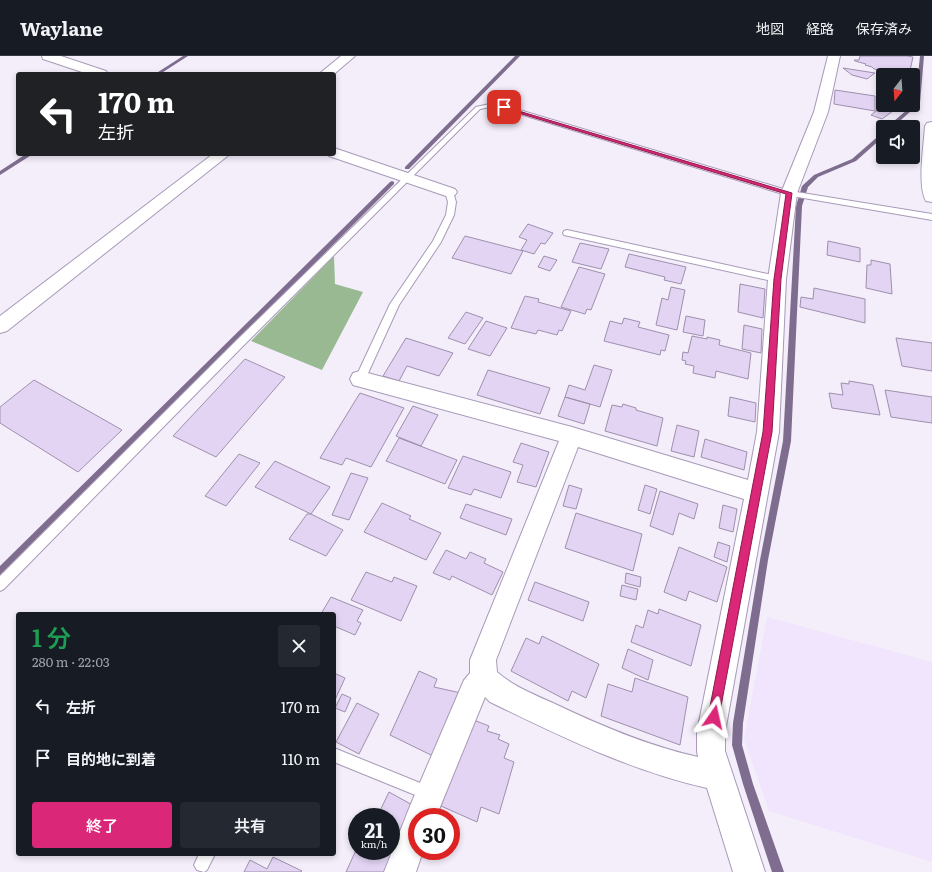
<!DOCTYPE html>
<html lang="ja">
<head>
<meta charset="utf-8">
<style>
	:root { --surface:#171b24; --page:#242831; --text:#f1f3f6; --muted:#9ea1a6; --line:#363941; --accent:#db2777 }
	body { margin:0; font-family:Literata,"Noto Sans JP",serif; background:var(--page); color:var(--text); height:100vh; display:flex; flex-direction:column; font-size:15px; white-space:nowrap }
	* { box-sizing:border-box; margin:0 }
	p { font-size:13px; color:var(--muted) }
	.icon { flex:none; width:22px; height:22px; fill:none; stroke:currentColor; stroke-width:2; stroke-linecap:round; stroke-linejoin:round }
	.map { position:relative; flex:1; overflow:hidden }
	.drawer { position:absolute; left:16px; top:556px; width:320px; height:244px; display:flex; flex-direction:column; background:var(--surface); border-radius:4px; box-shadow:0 2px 6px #0003 }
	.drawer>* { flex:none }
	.hud { position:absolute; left:16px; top:16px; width:320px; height:84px; border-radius:4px; box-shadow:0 2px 6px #0003; background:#202124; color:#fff; overflow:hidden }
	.needle { width:26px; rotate:197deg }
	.controls { position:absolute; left:876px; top:12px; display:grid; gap:8px }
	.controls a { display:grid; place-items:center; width:44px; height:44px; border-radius:4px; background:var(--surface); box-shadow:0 2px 6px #0003; font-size:20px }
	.speed { position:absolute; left:348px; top:752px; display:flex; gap:8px; font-size:20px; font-weight:700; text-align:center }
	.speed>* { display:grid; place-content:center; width:52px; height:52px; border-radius:50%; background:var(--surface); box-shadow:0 2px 6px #0003; line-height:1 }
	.speed small { font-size:10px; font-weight:400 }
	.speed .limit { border:6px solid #d22; background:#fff; color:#111 }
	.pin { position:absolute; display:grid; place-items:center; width:34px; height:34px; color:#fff; margin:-17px; border-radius:8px; box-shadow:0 2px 6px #0006 }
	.me { position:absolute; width:44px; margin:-22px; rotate:11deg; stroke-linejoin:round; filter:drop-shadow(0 0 3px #0008) }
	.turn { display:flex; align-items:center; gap:14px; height:84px; padding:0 16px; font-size:18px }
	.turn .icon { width:52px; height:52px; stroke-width:2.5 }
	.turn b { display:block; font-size:28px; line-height:34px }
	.round { display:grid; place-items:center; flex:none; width:42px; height:42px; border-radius:4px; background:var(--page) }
	.overview { display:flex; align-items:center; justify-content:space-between; height:68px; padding:0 16px }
	h1 { font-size:24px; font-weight:600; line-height:30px; color:#1e9e55 }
	.button { display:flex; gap:8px; margin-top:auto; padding:8px 16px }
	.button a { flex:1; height:46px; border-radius:4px; background:var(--accent); color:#fff; font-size:16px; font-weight:600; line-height:46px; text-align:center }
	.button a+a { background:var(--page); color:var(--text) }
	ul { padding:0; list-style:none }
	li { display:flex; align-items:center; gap:12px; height:52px; padding:0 16px }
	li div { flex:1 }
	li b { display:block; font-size:15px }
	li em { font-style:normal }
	header { display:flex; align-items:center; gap:24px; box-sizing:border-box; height:56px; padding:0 20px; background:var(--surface); border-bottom:1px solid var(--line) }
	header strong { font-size:19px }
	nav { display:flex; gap:22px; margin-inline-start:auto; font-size:14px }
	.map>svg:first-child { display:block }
	.built { fill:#f0e5fc }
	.forest { fill:#98b991 }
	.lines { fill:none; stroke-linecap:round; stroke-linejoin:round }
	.stream { fill:#7e6d8e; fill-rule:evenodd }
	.building { fill:#e3d4f3; stroke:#9e90ad }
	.lane-casing { stroke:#a89ab8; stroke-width:2 }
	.street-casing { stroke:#a89ab8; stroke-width:2 }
	.lane { fill:#fff; fill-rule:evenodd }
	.street { fill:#fff; fill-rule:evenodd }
	.route { fill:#db2777; stroke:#8e194d }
</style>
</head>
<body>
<header>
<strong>Waylane</strong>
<nav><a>地図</a><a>経路</a><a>保存済み</a></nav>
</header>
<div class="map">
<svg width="932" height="816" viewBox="0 0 932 816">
	<rect width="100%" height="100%" fill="#f4eefb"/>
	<path class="built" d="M767,561L932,606V806L769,755L744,683Z"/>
	<path class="forest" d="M334,200L335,228L363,236L322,314L251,285Z"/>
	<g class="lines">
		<path class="stream" d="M183,0H188L160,18H155Z
			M515,0H520L409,113H405V111Z
			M920,0H924L920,47L893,71H887L915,47Z
			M883,76V81L856,105L818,121L808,131L802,150L791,385L768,504L743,667L742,689L753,728L784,816H772L743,728L732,689L733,667L760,504L783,385L796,150L802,130L814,119L852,103Z
			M26,98H33L0,119V115Z
			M392,125L394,126V128L3,519L0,520V510L390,126Z"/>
	</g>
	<path class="building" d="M860,0H907L913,1L909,19L874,13L872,11L865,9L866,8L855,5L854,4H859Z
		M843,12L875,17L867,23L852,19Z
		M883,32V46L877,45Z
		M835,34L875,40V55L834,48Z
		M884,49H889L897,52L882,63L871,59Z
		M528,168L553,177L545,188L541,187L534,198L521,194L527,184L519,181Z
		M465,180L523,195L511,218L452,202Z
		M828,185L860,192V206L827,199Z
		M580,187L609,193L601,213L572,206Z
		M629,198L686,211L681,228L664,224L665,221L625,211Z
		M544,200L557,204L550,215L538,211Z
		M871,204L890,208L892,238L866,232L867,209H871Z
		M579,211L605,218L591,254L587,253L585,258L561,251Z
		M740,228L765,233L763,262L738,256Z
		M671,231L685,234L677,274L656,269L662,242L668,244Z
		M814,232L865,243V267L800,251L801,241L813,243Z
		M525,240L539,243L538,246L571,255L562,275L559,274L557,279L538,274L536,278L511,272Z
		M466,256L483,262L465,288L448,282Z
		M686,260L705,264L703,280L683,276Z
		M624,262L640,266L638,271L669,279L665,295L661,294L660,299L604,285L610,265L622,268Z
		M486,265L507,272L490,300L468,293Z
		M744,269L762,273L761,297L742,293Z
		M692,280L707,283V281L720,284L719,289L751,297L748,323L716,315L715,322L693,317L694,310L685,308L686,305L682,304L683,296L688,297Z
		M406,282L453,297L439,320L407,310L399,325L383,320Z
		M896,282L932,287V315L902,310Z
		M245,303L285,321L216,401L173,380Z
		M594,309L612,314L600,351L565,341L569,329L585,334Z
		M488,314L550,332L540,358L477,339Z
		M34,324L122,374L78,416L0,367V351Z
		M849,325L873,329L880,359L832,352L829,337L843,339L841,327L849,328Z
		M885,334L932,341V367L891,361Z
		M360,337L404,352L371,411L346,402L342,409L320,402Z
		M565,341L590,348L584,368L558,360Z
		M730,341L756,347L755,366L728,360Z
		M623,348L636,352V354L663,362L657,390L605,375L612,349L622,351Z
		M413,350L438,359L421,390L396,380Z
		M677,369L699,375L694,401L671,395Z
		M399,382L457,404L445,428L386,405Z
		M705,383L747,396L744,414L701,401Z
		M521,387L549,396L536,431L517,426L523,409L513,406Z
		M239,398L260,407L226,450L205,440Z
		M463,400L511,416L501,442L474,433L471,439L448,432Z
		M275,405L330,431L311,458L255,431Z
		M351,417L368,422L349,464L332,459Z
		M569,429L582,433L576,453L563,450Z
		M645,429L657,433L650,458L638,454Z
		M660,435L698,448L694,463L679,457L673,479L650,470Z
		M382,447L411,460L409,463L441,477L426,504L364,476Z
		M466,448L512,463L506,479L460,462Z
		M723,449L737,453L733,476L719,472Z
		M576,457L642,478L633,515L565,492Z
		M307,458H311L343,474L326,500L289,483Z
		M718,486L730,490L727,506L714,501Z
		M679,491L727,511L717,546L689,535L686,545L664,536Z
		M446,494L466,503L470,496L486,503L484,507L503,516L492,539L452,520L450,524L433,517Z
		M366,516L392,526L394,521L417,530L401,565L351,544Z
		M626,517L641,521L640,531L625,527Z
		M535,526L589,546L583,565L528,544Z
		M622,529L638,533L636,544L620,540Z
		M331,541L363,554L357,565L361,567L355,579L334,570V558H321Z
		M659,553L701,569L691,610L631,586L636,569L643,572L648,554L658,558Z
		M542,580L599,608L586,642L572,635L568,645L511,615L526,582L539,588Z
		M628,593L653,604L648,624L622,612Z
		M419,615L437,623L434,631L461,637L433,700L390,679Z
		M334,617L345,622L334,646Z
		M635,622L688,641L680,689L601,660L608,628L632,636Z
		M342,638L351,642L345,656L335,652Z
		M357,647L379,658L359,698L336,686Z
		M471,663L489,670L487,675L500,679L498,683L509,688L504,702L514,706L499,758L481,751L477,766L441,750Z
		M389,736L416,751L393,816H346L357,792V795H391V761H377Z
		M273,801L302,815L301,816H244L250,804L267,813Z"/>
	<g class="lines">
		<g class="lane-casing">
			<path id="lane" d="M494,47L506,50L790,135L932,158V164L786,139L503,53L491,51L480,53L244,289L4,533L0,535V520L238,283L476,51Z
				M446,134H449L453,136L456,146L454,159L441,186L399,249L364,326H356L355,323L390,248L433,185L446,159L448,146L445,136Z
				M567,174L777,220L781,223L777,226L564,179L563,177L564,175Z
				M334,692L435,733L437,738L435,743L430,745L334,706Z
				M199,798H215L207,814L204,816L197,814L194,809Z"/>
		</g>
		<g class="street-casing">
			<path id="street" d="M42,0H61L106,15L108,18H88L43,3Z
				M341,0H355L334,18H319Z
				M828,0H840L828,56L797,137L786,223L779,376L725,676V695L765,816H733L707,732C631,715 560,680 490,646L485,641L436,761H417V795H423L416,816H384L410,750L464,624L470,617V604L559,385L353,329L350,323L353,317L360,315L572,371L748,424L757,376L768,223L781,137L814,56ZM578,391L744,443L697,676V695L698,701C648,690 599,669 553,647C533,638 513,630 497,616L496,604Z
				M932,66V146L926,145C917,130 924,88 925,70L927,67Z
				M334,92L455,133L457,136L455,139L449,141L443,139L329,100L327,98H334Z
				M213,98H230L7,275L0,277V260Z"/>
		</g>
		<use href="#lane" class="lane"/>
		<use href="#street" class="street"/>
	</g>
	<path class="route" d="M502,50L792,137L781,223L772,376L719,661L718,665L714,666L710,665L708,661L763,376L774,223L786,138L502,52Z"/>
</svg>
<div class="controls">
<a><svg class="needle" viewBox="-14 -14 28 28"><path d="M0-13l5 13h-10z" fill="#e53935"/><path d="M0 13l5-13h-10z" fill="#9ea1a6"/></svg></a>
<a><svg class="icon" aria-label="sound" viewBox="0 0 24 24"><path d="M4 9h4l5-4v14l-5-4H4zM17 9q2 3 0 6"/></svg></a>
</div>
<div class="speed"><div>21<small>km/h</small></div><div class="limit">30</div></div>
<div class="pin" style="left:504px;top:51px;background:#d93025"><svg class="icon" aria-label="arrive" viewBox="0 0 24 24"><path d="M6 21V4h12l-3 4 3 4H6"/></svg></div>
<svg class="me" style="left:714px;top:661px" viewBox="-20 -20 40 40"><path d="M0-17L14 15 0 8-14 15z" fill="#db2777" stroke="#fff" stroke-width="4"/></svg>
<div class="hud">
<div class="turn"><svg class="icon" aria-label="left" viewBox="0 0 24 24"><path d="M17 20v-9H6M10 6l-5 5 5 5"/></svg><div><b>170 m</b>左折</div></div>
</div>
<section class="drawer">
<div class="overview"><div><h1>1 分</h1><p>280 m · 22:03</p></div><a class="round"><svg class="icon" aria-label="close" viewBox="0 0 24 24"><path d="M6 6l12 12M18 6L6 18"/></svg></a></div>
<ul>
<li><svg class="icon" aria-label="left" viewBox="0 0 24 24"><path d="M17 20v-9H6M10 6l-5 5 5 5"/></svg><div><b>左折</b></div><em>170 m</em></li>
<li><svg class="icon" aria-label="arrive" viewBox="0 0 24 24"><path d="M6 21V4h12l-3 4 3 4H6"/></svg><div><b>目的地に到着</b></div><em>110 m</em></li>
</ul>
<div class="button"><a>終了</a><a>共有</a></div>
</section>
</div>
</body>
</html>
